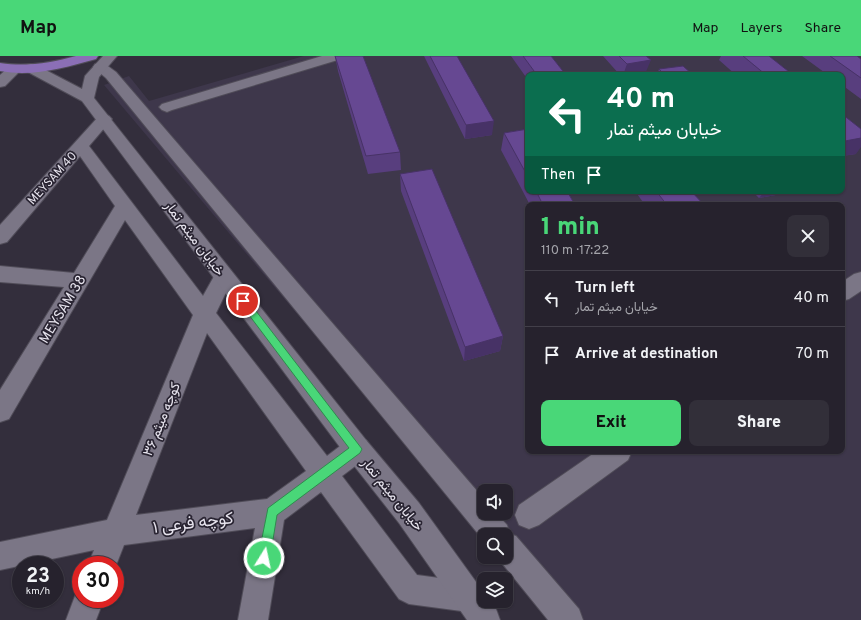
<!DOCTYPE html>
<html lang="en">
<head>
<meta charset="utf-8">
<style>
	:root { --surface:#26222d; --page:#322f39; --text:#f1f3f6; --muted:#a4a4aa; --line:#423f49; --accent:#49d778 }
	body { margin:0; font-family:Overpass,Vazirmatn,sans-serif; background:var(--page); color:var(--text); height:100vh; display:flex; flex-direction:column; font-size:15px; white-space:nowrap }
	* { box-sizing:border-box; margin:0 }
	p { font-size:13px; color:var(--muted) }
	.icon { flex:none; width:22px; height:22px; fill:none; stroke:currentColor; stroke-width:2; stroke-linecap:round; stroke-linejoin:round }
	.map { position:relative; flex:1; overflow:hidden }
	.panel { position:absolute; left:525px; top:146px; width:320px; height:252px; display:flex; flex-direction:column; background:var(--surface); border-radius:8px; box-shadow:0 1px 3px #0004,0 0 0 1px var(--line) }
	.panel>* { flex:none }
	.hud { position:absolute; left:525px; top:16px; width:320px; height:122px; border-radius:8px; box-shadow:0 1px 3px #0004,0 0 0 1px var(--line); background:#0b6e4f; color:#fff; overflow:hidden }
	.buttons { position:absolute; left:477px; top:428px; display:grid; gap:8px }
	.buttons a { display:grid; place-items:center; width:36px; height:36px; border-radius:8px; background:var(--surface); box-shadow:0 1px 3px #0004,0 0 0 1px var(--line); font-size:20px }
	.speed { position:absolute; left:12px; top:500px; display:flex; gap:8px; font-size:20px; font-weight:700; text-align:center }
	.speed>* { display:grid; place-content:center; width:52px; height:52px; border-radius:50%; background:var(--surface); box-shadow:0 1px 3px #0004,0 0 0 1px var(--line); line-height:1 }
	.speed small { font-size:10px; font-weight:400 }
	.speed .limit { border:6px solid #d22; background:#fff; color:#111 }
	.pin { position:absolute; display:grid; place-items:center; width:34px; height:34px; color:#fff; margin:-17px; border:2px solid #fff; border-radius:50%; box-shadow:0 1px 4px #0007 }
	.me { position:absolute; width:44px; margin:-22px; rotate:10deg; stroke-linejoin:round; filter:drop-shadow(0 0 3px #0008) }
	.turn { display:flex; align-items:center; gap:14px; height:84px; padding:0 16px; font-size:18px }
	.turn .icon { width:52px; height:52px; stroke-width:2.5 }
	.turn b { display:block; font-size:28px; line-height:34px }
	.then { display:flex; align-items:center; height:38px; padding:0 16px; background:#0003; gap:8px; font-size:15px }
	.round { display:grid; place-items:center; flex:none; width:42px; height:42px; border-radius:8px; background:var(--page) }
	.overview { display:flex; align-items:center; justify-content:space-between; height:68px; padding:0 16px }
	h1 { font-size:24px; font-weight:800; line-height:30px; color:var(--accent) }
	.primary-button { display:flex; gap:8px; margin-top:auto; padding:8px 16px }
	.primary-button a { flex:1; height:46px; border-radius:8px; background:var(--accent); color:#111; font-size:16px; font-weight:800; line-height:46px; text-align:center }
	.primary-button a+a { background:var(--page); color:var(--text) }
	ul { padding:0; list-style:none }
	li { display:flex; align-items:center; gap:12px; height:56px; padding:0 16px; border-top:1px solid var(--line) }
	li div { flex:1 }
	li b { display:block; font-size:15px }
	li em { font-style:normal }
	header { display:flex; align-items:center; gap:24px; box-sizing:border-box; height:56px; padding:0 20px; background:var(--accent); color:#111 }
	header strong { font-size:19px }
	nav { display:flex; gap:22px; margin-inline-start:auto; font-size:14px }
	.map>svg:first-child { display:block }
	.built { fill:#3e374b; fill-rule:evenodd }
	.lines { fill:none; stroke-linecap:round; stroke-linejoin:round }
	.minor-casing { stroke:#504c58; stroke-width:2 }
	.tertiary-casing { stroke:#504c58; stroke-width:2 }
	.primary-casing { stroke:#504c58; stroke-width:2 }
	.minor { fill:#7b7686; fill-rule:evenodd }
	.tertiary { fill:#7b7686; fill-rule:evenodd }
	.primary { fill:#8b6fb6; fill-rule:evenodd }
	.wall { fill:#583e7e }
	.shaded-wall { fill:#473266 }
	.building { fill:#664892; stroke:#473266 }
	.route { fill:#49d778; stroke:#2f8c4e }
	.labels { text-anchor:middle; stroke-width:3.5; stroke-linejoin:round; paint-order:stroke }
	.far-street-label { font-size:12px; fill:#e7e4ee; stroke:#292432 }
	.street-label { font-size:14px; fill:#e7e4ee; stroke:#292432 }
	.near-street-label { font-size:17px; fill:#e7e4ee; stroke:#292432 }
</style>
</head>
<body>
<header>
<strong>Map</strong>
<nav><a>Map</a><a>Layers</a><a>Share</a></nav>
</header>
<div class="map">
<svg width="861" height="564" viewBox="0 0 861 564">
	<rect width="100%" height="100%" fill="#332e3c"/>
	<path class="built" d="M304,0H861V564H553L506,501V479H484L104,29L129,20L149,45ZM528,19H842V135H528ZM528,149H842V395H528ZM484,435H506V457H484Z"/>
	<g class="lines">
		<g class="minor-casing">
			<path id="minor" d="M322,0H343L341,3L172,54L167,56L162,54L159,51L162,48Z
				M100,7L105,8L116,16L484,443V457H496L507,469L510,478L516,480L579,553L583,564H548L497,501H506V479H484V485L106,22L93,11L95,8Z
				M14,10L19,11L21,14L5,30L0,31V19L9,11Z
				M104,58L109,60L112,63L89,90L203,240L217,215L224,212L231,215L234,220L216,257L327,400L348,384L357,381L366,384L370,393L366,402L342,420L417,519L469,526L480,530L484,541L480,552L469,556L409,548L399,543L321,436L284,464L268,564H238L255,472L124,489L115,512V509H88L94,494L0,514V486L107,464L193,259L125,164L9,363L0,366V334L64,231L0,226V210L74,217L115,150L80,100L7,186L0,188V169L99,60ZM207,277L306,415L267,443L136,459Z
				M861,216V235L849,243L842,245V226L854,218Z
				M597,395H632L628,404L539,469L529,473L519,469L515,459L519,449Z
				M81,531V543H104L96,564H66L78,532Z"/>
		</g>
		<g class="tertiary-casing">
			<path id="tertiary" d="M103,0H117L99,21L94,42L366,384L419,447L484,537V545H490L496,553L500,564H467L399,467L348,402L82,45L26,15L24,12L26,9L31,8L36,9L82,33L85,20Z"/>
		</g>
		<g class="primary-casing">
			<path id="primary" d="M76,0H98L96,3C64,12 33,21 0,15V7C26,11 51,7 76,0Z"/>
		</g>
		<use href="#minor" class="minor"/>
		<use href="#tertiary" class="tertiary"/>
		<use href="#primary" class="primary"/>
	</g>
	<path class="wall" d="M335,0L400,96L401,114L368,118L338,15Z
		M424,0H457L492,79L465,83Z
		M511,0H551L566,19H528V24Z
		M603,0H646L645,18L637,19H620Z
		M721,0H769L793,19H736L719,4Z
		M802,0H857L861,3V43L842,29V19H828Z
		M659,13L693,19H657Z
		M842,58L856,98L842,100Z
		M528,73V135H567L575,149H530L501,94L504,77Z
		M400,118L503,280L500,295L464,305L401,135Z
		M635,135H691L704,149H645Z
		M752,135H788L787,137L759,142Z"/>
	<path class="shaded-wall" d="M651,4L645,18L637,19H623L627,8Z
		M494,65L492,79L465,83L466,69Z
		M861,82V91L856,98L842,100V88L845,85Z
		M765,135H788L787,137L759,142Z
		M503,280L500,295L464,305L465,291Z"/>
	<path class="building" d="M335,0H363L400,96L366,100Z
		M430,0H457L494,65L466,69Z
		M523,0H551L566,19H537Z
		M619,0H646L651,4L627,8Z
		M743,0H769L793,19H766Z
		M830,0H857L861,3V22Z
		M683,10L693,19H665L659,13Z
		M842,58L861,73V82L845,85L842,83Z
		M528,73V121L504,77Z
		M432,113L503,280L465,291L400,118Z
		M536,135H567L575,149H543Z
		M656,135H691L704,149H667Z"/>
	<path class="route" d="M243,241L246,242L362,393L360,397L277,459L270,502L268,506L264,508L260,506L258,502L268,452L349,392L240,247L238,245Z"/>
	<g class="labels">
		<g class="far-street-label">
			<text transform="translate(52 122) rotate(-48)" y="4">MEYSAM 40</text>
		</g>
		<g class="street-label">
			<text transform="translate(195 182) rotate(53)" y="5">خیابان میثم تمار</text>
			<text transform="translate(62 253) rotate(-59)" y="5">MEYSAM 38</text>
			<text transform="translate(161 363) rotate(-68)" y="5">کوچه میثم ۳۶</text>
			<text transform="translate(393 438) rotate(51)" y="5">خیابان میثم تمار</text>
		</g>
		<g class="near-street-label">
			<text transform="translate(193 466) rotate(-7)" y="6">کوچه فرعی ۱</text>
		</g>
	</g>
</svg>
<div class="buttons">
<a><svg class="icon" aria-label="sound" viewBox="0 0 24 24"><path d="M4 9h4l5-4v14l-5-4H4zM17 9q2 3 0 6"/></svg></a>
<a><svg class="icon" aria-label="search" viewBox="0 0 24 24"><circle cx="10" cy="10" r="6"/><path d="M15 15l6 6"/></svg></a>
<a><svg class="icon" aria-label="layers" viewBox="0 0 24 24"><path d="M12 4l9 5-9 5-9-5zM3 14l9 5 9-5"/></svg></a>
</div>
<div class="speed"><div>23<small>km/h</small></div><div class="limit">30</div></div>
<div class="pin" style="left:243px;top:245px;background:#d93025"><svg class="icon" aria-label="arrive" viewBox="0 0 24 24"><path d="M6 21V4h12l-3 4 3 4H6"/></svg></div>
<svg class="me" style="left:264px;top:502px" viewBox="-20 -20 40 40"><circle r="17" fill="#49d778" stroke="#fff" stroke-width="3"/><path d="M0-11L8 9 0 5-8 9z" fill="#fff"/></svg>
<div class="hud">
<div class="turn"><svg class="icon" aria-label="left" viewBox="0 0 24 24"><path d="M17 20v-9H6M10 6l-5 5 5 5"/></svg><div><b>40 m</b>خیابان میثم تمار</div></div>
<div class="then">Then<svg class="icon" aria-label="arrive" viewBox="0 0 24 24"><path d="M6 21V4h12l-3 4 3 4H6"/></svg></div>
</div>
<section class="panel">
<div class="overview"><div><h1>1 min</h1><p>110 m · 17:22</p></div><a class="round"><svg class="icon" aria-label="close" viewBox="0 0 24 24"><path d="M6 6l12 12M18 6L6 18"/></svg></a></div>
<ul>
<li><svg class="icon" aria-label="left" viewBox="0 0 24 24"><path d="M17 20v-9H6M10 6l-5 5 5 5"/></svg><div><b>Turn left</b><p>خیابان میثم تمار</p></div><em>40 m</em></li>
<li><svg class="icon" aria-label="arrive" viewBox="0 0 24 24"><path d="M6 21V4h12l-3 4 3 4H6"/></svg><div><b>Arrive at destination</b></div><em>70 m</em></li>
</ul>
<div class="primary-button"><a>Exit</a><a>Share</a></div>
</section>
</div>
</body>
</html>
